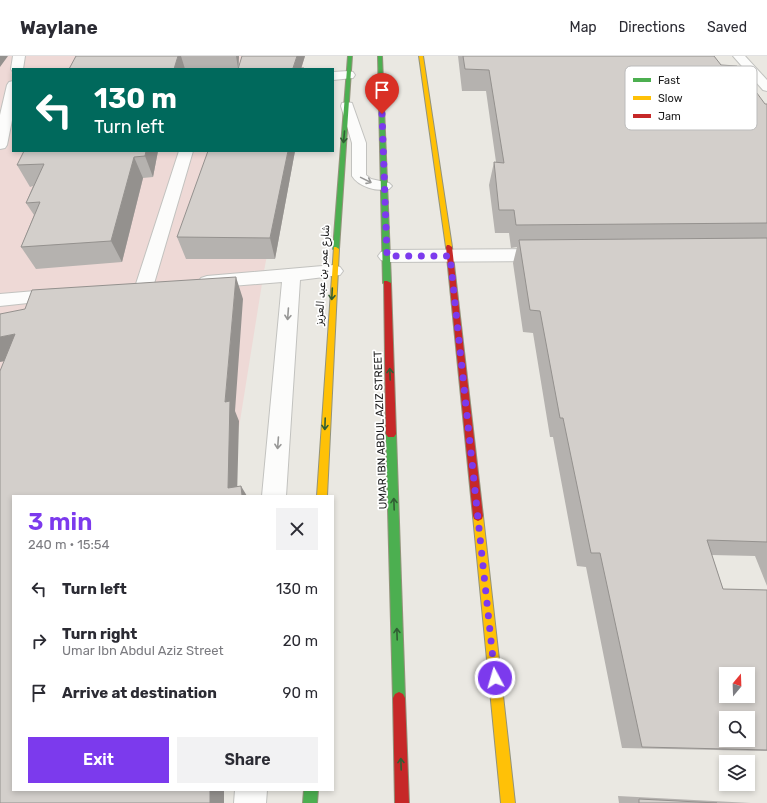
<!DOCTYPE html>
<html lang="en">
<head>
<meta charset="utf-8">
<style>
	:root { --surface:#fff; --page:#f2f2f3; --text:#2b2b33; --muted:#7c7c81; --line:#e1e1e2; --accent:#7c3aed }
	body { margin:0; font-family:Rubik,"Noto Sans Arabic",sans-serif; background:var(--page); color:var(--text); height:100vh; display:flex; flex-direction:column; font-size:15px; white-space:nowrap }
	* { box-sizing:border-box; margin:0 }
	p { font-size:13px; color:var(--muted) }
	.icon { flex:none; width:22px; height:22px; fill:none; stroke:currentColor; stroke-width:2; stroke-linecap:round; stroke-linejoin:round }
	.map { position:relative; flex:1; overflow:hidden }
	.drawer { position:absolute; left:12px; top:439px; width:322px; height:296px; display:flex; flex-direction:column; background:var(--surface); border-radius:0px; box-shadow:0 2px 6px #0003 }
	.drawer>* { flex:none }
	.guide { position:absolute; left:12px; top:12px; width:322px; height:84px; border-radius:0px; box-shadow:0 2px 6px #0003; background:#00695c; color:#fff; overflow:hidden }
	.needle { width:26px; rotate:19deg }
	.controls { position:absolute; left:719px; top:611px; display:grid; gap:8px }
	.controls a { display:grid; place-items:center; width:36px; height:36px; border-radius:0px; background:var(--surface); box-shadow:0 2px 6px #0003; font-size:20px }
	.pin { position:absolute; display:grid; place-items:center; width:34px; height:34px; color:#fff; margin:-41px -17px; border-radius:50% 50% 50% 0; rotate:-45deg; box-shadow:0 0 4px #0007 }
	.pin .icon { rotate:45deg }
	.me { position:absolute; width:44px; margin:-22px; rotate:354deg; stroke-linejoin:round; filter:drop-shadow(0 0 3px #0008) }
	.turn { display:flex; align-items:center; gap:14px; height:84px; padding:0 16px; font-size:18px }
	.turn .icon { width:52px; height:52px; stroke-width:2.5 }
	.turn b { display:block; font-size:28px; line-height:34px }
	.round { display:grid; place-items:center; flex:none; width:42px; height:42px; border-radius:0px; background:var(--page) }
	.head { display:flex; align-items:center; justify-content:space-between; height:68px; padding:0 16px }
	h1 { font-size:24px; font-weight:600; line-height:30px; color:var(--accent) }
	.cta { display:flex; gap:8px; margin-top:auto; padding:8px 16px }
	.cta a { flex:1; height:46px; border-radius:0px; background:var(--accent); color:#fff; font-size:16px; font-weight:600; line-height:46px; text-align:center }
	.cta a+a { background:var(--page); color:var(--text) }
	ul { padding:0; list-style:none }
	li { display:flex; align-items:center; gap:12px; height:52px; padding:0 16px }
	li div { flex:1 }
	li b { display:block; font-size:15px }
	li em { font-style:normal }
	header { display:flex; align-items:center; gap:24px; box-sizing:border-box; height:56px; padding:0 20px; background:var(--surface); border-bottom:1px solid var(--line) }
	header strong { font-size:19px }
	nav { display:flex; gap:22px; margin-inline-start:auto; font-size:14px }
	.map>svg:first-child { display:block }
	.commercial { fill:#eed9d6 }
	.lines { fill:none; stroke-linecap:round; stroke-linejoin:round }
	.street-casing { stroke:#c2c2bf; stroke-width:2 }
	.fast-casing { stroke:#93937b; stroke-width:2 }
	.slow-casing { stroke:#93937b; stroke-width:2 }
	.jam-casing { stroke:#93937b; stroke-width:2 }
	.street { fill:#fcfcfb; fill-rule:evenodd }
	.fast { fill:#4caf50; fill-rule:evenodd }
	.slow { fill:#ffc107; fill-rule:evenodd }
	.jam { fill:#c62828; fill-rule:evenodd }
	.wall { fill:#b5b2af }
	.shaded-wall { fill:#94918e }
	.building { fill:#d3cfcb; stroke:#94918e; fill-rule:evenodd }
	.oneway { stroke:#315e33 }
	.oneway2 { stroke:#979796 }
	.route { stroke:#7c3aed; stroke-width:7; stroke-dasharray:0 12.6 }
	.labels { text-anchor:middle; stroke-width:3.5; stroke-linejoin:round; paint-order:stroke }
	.street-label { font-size:11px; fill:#1b1b1b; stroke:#fff }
	.key { fill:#fff; stroke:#bbb; stroke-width:1 }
	.key-label { font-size:11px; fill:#1b1b1b }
</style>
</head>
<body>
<header>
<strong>Waylane</strong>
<nav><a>Map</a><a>Directions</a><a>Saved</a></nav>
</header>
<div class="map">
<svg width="767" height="747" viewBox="0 0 767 747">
	<rect width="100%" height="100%" fill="#eae8e2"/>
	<path class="commercial" d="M0,0H304L302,13H13V95H287L264,215L228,440H13V734L0,747Z"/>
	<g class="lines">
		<g class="street-casing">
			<path id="street" d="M13,0H25L23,13H13V16L11,13Z
				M733,0H745L767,24V35L763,34Z
				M349,15L353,16L355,19L353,22L333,24V16Z
				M13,25V59L7,89L5,92L0,93V59L7,29L9,26Z
				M347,46L352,47L353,50L366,87V119L371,123L389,127L392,130L389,133C377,136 359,131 352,120V87L341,50L342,47Z
				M179,95H193L153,231L150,235L144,237L138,235L135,231Z
				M544,193L550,195L553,199L550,203L544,205L387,206L381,204L378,200L381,196L387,194Z
				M334,209L340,211L343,215L340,219L300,224L286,440H262L282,226L207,232L201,230L198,226L201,222L207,220Z
				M59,233L65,235L68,239L65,243L0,250V238Z
				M235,734H267L266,747H234Z"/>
		</g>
		<g class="fast-casing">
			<path id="fast" d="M348,0H352L339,193L336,195L333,193Z
				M378,0H382L391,227L387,229L383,227Z
				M391,374L394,375L396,378L405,642L403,646L399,648L395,646L393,642L386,378L388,375Z
				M304,734H318L317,747H303Z"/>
		</g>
		<g class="slow-casing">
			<path id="slow" d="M419,0H423L452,191L449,193L446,191Z
				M334,191H336L339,193L327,440H317Z
				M478,455L482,457L483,460L515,747H501L473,460L474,457Z"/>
		</g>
		<g class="jam-casing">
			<path id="jam" d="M447,189H449L452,191L483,460L482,463L478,465L474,463L473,460L446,191Z
				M384,225H387L391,227L396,378L394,381H388L386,378Z
				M399,636L403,638L405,642L409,747H395L393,642L395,638Z"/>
		</g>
		<use href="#street" class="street"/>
		<use href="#fast" class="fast"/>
		<use href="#slow" class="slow"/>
		<use href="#jam" class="jam"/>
	</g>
	<path class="wall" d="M76,0H239V10L242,0H305L301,12H238L215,13H69Z
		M458,0H714L721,9L765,48H767V530L755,500L712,499L723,533L767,534V695L622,692L586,511L577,510L553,381H550L533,277L523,276L513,207L517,191L511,192L509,177H495L489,129L494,106H496L486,35H462Z
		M158,95L153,121L143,122L122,206L36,213L21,191L34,159L26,147L33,130L30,131L17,109Z
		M295,95L275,203H186L177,181Z
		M618,740L751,747H619Z"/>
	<path class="shaded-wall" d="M0,0H8L0,11Z
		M178,0H181L185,13H174Z
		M236,0H239L238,12Z
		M297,0H305L301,13H293Z
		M146,95H158L153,121L145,100Z
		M288,95H295L275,203L270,182Z
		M134,101L143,122L122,206L111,185Z
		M236,221L243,243L235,355L239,365L237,440L228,432L225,346Z
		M15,278L33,300L0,306V281Z
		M241,430L247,440H242Z
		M210,734H224V747H210Z"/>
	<path class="building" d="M76,0H178L174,13H69Z
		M242,0H297L293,12H304V13H238Z
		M463,0H714L721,9L737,10L765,48H767V167L516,169L514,154H499L494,106L504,107L489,14L465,13Z
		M24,95H146L145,100L134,101L111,185L21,191L40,146L26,147L44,108L17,109Z
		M208,95H288L270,182L177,181Z
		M767,182V486L707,484L723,533L767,534V694L642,691L600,497H591L563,362H560L540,255L530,254L519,184ZM726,618H748V640H726ZM726,662H748V684H726Z
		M236,221L225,346L230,345L228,432L241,430L242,440H13V734H210V747H0V315L15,278L0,281V258L25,253L32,234Z
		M639,743L717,747H639Z"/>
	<defs><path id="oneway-shaft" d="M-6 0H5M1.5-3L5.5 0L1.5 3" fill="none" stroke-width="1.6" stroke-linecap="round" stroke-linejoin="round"/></defs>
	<g class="oneway">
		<use href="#oneway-shaft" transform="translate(344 81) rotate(95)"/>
		<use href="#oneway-shaft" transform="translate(332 238) rotate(93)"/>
		<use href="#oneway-shaft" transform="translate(390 318) rotate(-92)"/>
		<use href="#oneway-shaft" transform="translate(325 368) rotate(92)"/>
		<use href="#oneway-shaft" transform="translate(394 448) rotate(-92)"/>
		<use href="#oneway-shaft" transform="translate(397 578) rotate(-92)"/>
		<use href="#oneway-shaft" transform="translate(401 708) rotate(-92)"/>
	</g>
	<g class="oneway2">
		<use href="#oneway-shaft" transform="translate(366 124) rotate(26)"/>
		<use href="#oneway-shaft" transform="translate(288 258) rotate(94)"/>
		<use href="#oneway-shaft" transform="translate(278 387) rotate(94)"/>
	</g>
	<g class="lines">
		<path class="route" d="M382,58L387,200H450L495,622"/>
	</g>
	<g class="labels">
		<g class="street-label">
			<text transform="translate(322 219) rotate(-86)" y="4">شارع عمر بن عبد العزيز</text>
			<text transform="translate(380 374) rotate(-92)" y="4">UMAR IBN ABDUL AZIZ STREET</text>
		</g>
	</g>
	<rect x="625" y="10" width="132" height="64" rx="6" class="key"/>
	<rect x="633" y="22" width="18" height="4" fill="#4caf50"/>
	<rect x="633" y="40" width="18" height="4" fill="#ffc107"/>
	<rect x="633" y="58" width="18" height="4" fill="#c62828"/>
	<g class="key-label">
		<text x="658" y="28">Fast</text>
		<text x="658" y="46">Slow</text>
		<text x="658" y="64">Jam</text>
	</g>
</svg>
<div class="controls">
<a><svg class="needle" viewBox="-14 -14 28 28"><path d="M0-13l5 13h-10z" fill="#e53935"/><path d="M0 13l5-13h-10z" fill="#7c7c81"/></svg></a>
<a><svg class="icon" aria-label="search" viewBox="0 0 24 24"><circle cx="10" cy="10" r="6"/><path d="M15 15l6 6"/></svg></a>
<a><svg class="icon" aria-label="layers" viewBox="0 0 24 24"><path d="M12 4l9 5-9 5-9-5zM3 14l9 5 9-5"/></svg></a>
</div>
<div class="pin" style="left:382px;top:58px;background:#d93025"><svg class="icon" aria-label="arrive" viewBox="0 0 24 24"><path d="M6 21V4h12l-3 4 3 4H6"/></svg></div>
<svg class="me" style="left:495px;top:622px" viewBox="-20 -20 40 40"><circle r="17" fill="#7c3aed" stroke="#fff" stroke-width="3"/><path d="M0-11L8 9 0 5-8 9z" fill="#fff"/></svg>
<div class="guide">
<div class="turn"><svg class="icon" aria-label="left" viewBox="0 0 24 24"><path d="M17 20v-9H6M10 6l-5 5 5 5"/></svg><div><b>130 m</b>Turn left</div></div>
</div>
<section class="drawer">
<div class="head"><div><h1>3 min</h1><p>240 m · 15:54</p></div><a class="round"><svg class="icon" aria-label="close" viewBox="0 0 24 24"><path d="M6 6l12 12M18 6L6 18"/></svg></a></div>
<ul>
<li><svg class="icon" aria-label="left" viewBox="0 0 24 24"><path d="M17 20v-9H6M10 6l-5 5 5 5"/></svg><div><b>Turn left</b></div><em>130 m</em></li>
<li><svg class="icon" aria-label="right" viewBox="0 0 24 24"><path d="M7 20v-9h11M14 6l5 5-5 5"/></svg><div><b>Turn right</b><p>Umar Ibn Abdul Aziz Street</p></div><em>20 m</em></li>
<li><svg class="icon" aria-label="arrive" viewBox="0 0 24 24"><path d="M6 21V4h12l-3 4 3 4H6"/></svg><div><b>Arrive at destination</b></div><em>90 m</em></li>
</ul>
<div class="cta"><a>Exit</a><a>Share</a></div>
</section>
</div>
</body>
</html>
